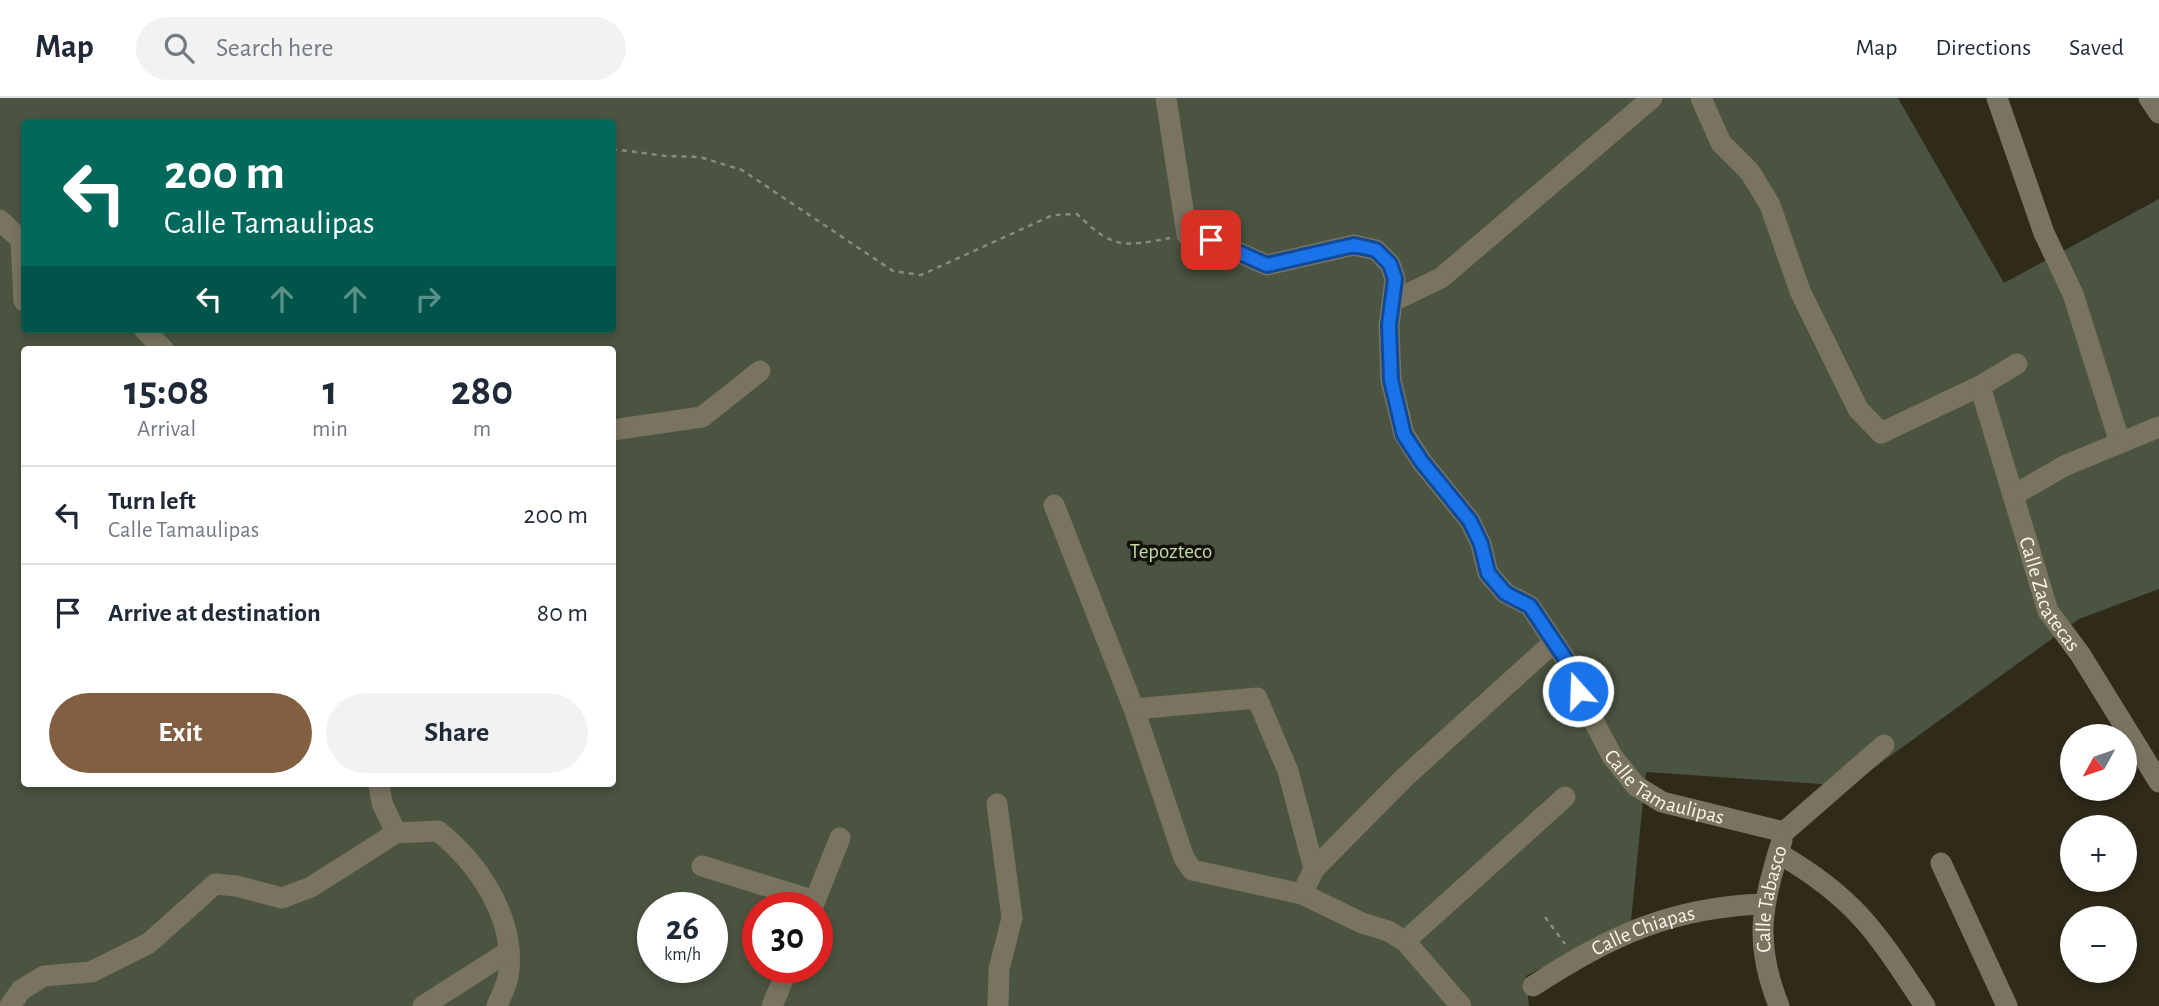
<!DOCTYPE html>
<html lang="en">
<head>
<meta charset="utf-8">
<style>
	:root { --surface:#fff; --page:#f2f2f3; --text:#1f2937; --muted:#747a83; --line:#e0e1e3; --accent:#815f40 }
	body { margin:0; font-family:"Alegreya Sans",sans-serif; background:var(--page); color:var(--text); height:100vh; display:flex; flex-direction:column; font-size:26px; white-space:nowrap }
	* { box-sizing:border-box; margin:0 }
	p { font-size:23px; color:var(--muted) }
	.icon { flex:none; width:38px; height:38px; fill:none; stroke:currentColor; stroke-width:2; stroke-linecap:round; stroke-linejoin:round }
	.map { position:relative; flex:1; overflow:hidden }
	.side { position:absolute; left:21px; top:248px; width:595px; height:441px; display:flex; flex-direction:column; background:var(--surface); border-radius:7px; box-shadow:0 4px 10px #0003 }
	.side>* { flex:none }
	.banner { position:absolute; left:21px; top:21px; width:595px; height:214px; border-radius:7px; box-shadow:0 4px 10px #0003; background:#00695c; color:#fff; overflow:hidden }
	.needle { width:46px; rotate:230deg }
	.buttons { position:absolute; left:2060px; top:626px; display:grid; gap:14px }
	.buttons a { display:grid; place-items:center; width:77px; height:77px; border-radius:50%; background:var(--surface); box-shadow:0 4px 10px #0003; font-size:35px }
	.speed { position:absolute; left:637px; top:794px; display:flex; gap:14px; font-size:35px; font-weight:700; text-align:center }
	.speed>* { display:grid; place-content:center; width:91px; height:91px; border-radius:50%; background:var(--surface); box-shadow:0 4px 10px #0003; line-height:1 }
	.speed small { font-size:18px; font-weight:400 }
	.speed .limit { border:10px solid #d22; background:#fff; color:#111 }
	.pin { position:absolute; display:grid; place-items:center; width:60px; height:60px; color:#fff; margin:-30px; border-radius:14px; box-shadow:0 4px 10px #0006 }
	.me { position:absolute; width:77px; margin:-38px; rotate:340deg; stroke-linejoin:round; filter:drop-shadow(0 0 5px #0008) }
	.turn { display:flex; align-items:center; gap:24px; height:147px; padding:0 28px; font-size:32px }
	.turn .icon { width:91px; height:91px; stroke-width:2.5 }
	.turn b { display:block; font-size:49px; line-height:60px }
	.lanes { display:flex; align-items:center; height:66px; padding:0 28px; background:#0003; justify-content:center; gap:35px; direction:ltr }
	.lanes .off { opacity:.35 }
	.eta { display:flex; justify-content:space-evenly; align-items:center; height:119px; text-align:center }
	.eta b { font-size:42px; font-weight:600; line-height:49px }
	.action { display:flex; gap:14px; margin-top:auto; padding:14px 28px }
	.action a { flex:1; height:80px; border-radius:42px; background:var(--accent); color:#fff; font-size:28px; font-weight:600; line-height:80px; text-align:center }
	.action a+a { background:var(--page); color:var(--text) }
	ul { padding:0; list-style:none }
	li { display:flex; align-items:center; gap:21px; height:98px; padding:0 28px; border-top:2px solid var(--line) }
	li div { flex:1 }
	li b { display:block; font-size:26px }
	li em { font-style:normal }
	header { display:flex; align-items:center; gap:42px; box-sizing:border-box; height:98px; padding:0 35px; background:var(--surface); border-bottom:2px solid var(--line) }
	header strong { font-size:33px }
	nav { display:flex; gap:38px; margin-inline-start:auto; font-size:24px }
	.search { width:490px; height:63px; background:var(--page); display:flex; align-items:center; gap:18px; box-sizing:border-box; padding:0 24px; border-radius:38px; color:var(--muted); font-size:26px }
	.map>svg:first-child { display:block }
	.green { fill:#4a5440; fill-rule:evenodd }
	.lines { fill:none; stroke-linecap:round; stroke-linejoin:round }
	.path { stroke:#8d897b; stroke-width:2.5; stroke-dasharray:5 5; stroke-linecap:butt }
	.minor { stroke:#797360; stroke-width:21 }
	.route-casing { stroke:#114b97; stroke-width:18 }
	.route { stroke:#1a73e8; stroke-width:12 }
	.labels { text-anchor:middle; stroke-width:7; stroke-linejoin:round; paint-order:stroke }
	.park-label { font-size:21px; fill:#bedda2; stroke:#15120b }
	.street-label { font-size:21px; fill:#f8f5eb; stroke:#15120b }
</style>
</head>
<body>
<header>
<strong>Map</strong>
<div class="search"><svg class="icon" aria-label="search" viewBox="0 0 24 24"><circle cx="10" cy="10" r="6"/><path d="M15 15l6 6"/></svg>Search here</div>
<nav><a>Map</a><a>Directions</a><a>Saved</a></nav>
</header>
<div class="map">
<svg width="2159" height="908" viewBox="0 0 2159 908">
	<rect width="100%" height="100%" fill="#2f2a19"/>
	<path class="green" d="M0,0H1898L2004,185L2159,101V491L2079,521L1849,688L1646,674L1631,823L1526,878L1529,908H0ZM24,24H612V231H24ZM24,252H612V686H24ZM653,810H712V870H653ZM758,810H817V870H758Z"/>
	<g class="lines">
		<path class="path" d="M612,51L666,58L700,59L742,72L893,173L921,177L1053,117L1077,116C1113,151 1122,149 1170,140
			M1545,819L1565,846"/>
		<g class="minor">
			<path id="s1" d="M1166,0L1187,137L1211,142L1267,167L1354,147L1376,152L1390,166L1395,181L1389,227L1391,282L1404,336L1422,364L1470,423L1481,446L1488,475L1505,495L1530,508L1575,575L1578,593L1612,658L1636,688L1662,704L1784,734"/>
			<path d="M1701,0L1721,45L1750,74L1770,107L1800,193L1858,311L1881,335L1980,288L2017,266"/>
			<path d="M1997,0L2044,135L2073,196L2120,345"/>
			<path d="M2149,0L2159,15"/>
			<path d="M0,122L21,142L24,203"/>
			<path d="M1393,203L1441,180L1652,0"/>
			<path d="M144,231L164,252"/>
			<path id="s2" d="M1980,288L2048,513L2080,556L2159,684"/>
			<path d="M612,332L702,319L760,273"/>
			<path d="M2014,397L2064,368L2159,329"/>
			<path d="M1054,407L1134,611L1184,760L1192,772L1302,796L1362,825L1388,833L1405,843L1461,908"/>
			<path d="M1134,611L1257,600L1288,673L1314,771L1302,796"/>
			<path d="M379,686L382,705L396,735"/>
			<path d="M997,706L1012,820L999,871L998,908"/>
			<path d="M1784,734L1884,647"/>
			<path d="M1778,755C1856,800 1877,835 1925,908"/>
			<path d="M1941,765L2007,908"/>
			<path d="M702,768L815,803"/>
			<path d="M1314,771L1405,679L1554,544"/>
			<path d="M812,810L840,740"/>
			<path d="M1405,843L1565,699"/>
			<path id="s3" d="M1533,888C1609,838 1672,809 1764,806"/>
			<path d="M10,908L21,892L44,878L91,874L149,845L215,786L236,788L282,800L311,789L396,735L438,733C478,765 514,818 509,872C509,884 501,897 497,908"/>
			<path d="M423,908L509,853"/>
			<path d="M772,908L788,870"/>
			<path id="s4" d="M1779,908C1753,843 1762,808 1782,742"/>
		</g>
	</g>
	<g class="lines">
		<g class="route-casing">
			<path id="route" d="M1211,142L1267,167L1354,147L1376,152L1390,166L1395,181L1389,227L1391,282L1404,337L1422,364L1470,423L1481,446L1488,475L1505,495L1530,508L1575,575L1578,593"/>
		</g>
		<use href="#route" class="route"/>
	</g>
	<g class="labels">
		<g class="park-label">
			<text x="1171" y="460">Tepozteco</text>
		</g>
		<g class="street-label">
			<text dy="7" stroke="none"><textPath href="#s2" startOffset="220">Calle Zacatecas</textPath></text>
			<text dy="7" stroke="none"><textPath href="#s1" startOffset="984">Calle Tamaulipas</textPath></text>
			<text dy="7" stroke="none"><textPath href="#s4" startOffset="110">Calle Tabasco</textPath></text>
			<text dy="7" stroke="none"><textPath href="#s3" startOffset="124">Calle Chiapas</textPath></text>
		</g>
	</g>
</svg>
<div class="buttons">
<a><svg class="needle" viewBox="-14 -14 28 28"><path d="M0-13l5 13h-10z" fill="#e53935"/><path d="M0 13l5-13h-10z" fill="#747a83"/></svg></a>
<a>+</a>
<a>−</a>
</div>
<div class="speed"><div>26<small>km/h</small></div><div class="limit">30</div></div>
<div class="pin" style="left:1211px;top:142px;background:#d93025"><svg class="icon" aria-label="arrive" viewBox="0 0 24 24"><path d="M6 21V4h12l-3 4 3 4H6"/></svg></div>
<svg class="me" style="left:1578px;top:593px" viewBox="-20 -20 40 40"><circle r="17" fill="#1a73e8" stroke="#fff" stroke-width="3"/><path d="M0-11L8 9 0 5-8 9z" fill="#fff"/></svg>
<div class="banner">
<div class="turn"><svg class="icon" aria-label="left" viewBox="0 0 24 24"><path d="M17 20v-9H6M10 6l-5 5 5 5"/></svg><div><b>200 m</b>Calle Tamaulipas</div></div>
<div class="lanes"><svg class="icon" aria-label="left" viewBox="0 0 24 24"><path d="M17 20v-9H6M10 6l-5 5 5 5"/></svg><svg class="icon off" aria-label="ahead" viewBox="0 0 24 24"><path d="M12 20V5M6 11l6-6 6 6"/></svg><svg class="icon off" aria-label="ahead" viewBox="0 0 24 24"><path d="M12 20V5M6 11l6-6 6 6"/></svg><svg class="icon off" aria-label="right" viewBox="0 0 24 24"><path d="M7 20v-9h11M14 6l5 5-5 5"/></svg></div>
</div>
<section class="side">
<div class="eta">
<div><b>15:08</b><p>Arrival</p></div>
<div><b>1</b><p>min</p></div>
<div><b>280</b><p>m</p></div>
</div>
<ul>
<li><svg class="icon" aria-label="left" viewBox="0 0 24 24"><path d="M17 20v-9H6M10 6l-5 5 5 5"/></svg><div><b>Turn left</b><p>Calle Tamaulipas</p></div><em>200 m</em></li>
<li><svg class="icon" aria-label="arrive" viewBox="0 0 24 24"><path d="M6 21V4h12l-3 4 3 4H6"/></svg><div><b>Arrive at destination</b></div><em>80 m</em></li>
</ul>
<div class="action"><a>Exit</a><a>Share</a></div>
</section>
</div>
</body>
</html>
